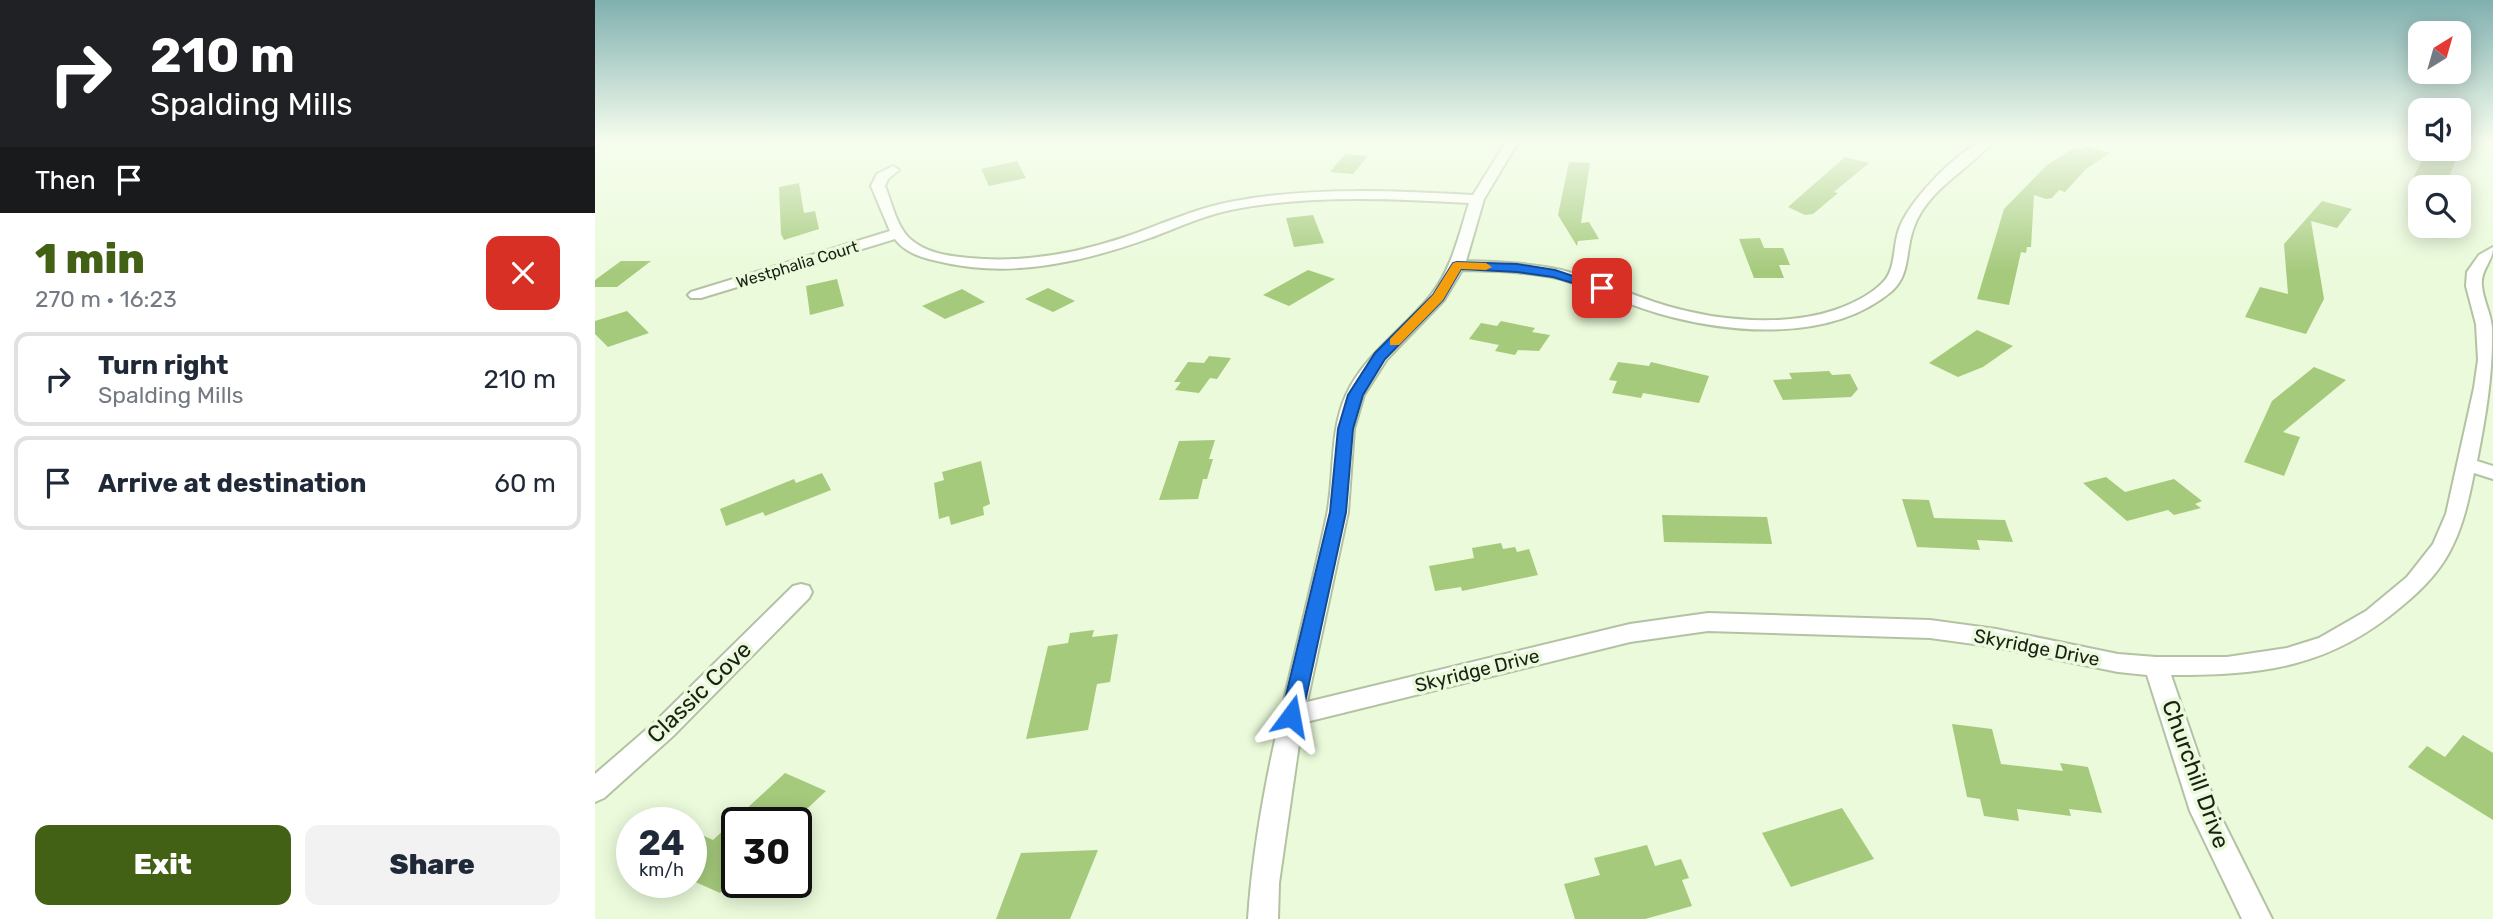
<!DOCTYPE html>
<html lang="en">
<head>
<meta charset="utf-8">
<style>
	:root { --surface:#fff; --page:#f2f2f3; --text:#1f2937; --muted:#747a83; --line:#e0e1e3; --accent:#426115 }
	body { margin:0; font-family:Rubik,sans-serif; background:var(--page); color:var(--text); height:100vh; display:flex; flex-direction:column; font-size:26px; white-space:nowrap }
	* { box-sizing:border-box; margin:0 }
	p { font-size:23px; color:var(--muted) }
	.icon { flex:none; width:38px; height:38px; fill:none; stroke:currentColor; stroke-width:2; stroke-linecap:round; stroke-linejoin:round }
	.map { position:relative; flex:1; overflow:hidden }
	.panel { display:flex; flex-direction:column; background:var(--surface); width:595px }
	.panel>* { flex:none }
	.top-card { background:#202124; color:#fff; overflow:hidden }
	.needle { width:46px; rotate:37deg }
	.tools { position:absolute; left:1813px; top:21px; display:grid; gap:14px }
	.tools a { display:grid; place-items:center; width:63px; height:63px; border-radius:14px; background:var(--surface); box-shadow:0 4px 18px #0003; font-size:35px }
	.speed { position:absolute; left:21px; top:807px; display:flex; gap:14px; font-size:35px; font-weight:700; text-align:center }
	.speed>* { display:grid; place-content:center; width:91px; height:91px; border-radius:50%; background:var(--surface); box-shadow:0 4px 18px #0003; line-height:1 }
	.speed small { font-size:18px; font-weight:400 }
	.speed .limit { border:4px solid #111; border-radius:10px; background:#fff; color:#111 }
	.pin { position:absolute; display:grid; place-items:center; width:60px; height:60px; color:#fff; margin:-30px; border-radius:14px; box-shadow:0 4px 10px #0006 }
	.me { position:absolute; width:77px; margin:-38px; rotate:13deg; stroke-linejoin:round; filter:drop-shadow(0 0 5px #0008) }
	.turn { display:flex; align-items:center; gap:24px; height:147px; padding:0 35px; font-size:32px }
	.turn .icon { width:91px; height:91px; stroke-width:2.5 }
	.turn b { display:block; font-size:49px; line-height:60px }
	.then { display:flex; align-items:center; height:66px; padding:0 35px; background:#0003; gap:14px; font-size:26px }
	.round { display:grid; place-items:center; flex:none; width:74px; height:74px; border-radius:14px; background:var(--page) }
	.overview { display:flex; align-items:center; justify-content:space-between; height:119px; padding:0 35px }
	h1 { font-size:42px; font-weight:800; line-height:52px; color:var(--accent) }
	.button { display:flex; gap:14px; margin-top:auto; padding:14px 35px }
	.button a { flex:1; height:80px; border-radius:14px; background:var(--accent); color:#fff; font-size:28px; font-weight:800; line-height:80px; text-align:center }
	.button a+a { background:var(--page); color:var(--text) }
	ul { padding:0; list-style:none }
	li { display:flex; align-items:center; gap:21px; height:94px; margin:0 14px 10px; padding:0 21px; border:4px solid var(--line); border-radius:14px }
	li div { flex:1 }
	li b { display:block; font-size:26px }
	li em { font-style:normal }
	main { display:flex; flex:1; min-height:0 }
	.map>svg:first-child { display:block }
	.building { fill:#a5ca7c }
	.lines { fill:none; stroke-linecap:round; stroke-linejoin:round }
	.minor-casing { stroke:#b3c2a3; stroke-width:4 }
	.minor { fill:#fff; fill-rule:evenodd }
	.route { fill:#1a73e8; stroke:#114b97; stroke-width:2 }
	.slow { fill:#f59e0b }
	.labels { text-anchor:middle; stroke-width:7; stroke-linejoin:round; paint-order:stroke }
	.far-street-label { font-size:16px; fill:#1a2015; stroke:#eafada }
	.street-label { font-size:19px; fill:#1a2015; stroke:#eafada }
	.near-street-label { font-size:23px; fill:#1a2015; stroke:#eafada }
</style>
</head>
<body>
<main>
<section class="panel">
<div class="top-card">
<div class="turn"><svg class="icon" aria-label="right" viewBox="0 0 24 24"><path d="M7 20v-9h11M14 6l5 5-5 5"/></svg><div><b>210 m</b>Spalding Mills</div></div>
<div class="then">Then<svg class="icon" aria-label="arrive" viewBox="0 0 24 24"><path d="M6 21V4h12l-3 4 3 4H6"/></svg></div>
</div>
<div class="overview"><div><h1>1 min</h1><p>270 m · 16:23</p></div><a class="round" style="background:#d93025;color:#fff"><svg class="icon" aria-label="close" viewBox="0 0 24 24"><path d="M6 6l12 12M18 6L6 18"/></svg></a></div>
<ul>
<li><svg class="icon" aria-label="right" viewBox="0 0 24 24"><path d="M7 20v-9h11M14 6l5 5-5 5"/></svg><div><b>Turn right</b><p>Spalding Mills</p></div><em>210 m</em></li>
<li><svg class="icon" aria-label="arrive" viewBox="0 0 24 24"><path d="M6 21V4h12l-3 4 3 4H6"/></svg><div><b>Arrive at destination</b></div><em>60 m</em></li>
</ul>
<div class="button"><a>Exit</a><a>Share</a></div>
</section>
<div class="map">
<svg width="1898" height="919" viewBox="0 0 1898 919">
	<rect width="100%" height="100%" fill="#eafada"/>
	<path class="building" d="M1491,146L1515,153L1491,169L1470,192L1464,190L1457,198L1451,199L1439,195L1436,247H1432L1431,253L1426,252L1414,305L1382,299L1409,209L1452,165L1479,148L1486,149Z
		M1832,149L1863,154L1850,187H1814Z
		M750,154L773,156L758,174L735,172Z
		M1250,157L1274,163L1239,192L1243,193L1218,214L1210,215L1193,207Z
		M422,161L431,178L394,186L386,169Z
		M974,162L995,163L986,223L994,222L1004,239L983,241L982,246L963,215Z
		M204,183L209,213L220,211L224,229L189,240L186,234L184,187Z
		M1727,201L1757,209L1742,228L1716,221L1729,299L1711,334L1650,317L1665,287L1693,294L1689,244Z
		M718,215L729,243L699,247L691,218Z
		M1165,238L1169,248H1188L1195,265H1184L1189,278H1159L1144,239Z
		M26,261H56L22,287H0V280Z
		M713,270L740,279L694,306L668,295Z
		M242,279L249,306L215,315L211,286Z
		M453,288L480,301L458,312L430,299Z
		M367,289L390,302L350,319L327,306Z
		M32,311L54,333L13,347L0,334V321Z
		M906,321L940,328L937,332L955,335L944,351L923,350L920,355L900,351L904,345L874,339L886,323L902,326Z
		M1382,330L1418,346L1388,367L1363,377L1334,363Z
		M614,356L636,358L622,379L615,378L604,393L580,390L586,382H579L593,362L609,363Z
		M1023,362L1054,366L1056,362L1114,376L1104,403L1048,393L1046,398L1017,393L1022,381L1014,380Z
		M1719,367L1751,380L1688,432L1705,437L1689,476L1649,462L1677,401Z
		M1234,371L1237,375L1255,374L1263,389L1256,397L1188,400L1178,380L1197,379L1194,373Z
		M620,440L614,459H618L612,479H608L603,499L564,500L584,441Z
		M386,461L395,504L388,507L389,515L356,525L354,516L344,519L339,483L349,480L347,472Z
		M227,473L236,490L170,516L168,512L131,526L125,509L199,479L201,483Z
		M1511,477L1530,492L1579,479L1607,501L1600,504L1606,508L1579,515L1573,510L1532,521L1488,483Z
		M1307,499L1334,500L1339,518L1410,520L1418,542L1382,540L1385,550L1322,547Z
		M1067,515L1172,517L1177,544L1069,542Z
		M906,543L908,549L920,547L922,552L934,549L943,575L867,591L866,587L840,591L834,566L879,558L877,548Z
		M499,630L497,637L523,634L515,682L502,684L493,730L431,739L453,646L473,643L475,633Z
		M1357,724L1397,729L1406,764L1468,771L1465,763L1493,767L1507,813L1474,809L1476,816L1422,809L1424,821L1389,816L1385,799L1372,797Z
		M1868,735L1898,753V820L1813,767L1832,746L1850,757Z
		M190,773L231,791L198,822H142V876L125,893L96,880V830L118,840Z
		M1247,808L1279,859L1196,887L1167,833Z
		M1052,845L1060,866L1086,859L1094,878L1087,880L1097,906L1050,919H980L969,884L1005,875L999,858Z
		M503,850L475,919H401L426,853Z"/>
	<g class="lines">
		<g class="minor-casing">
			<path id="minor" d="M911,142H923L889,199L871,261C903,262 935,263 966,270C1002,279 1036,295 1072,306C1123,321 1189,327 1240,310C1257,304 1278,294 1290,280C1301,266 1298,245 1304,229C1314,201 1356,158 1382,144C1387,142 1393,142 1398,142C1372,171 1333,189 1319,227C1310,249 1316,274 1297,291C1236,343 1134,334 1062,313C1028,303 996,287 962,278C931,271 898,271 867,270L849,300L792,359L769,395L759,429L753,512L712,702L1035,624L1113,613L1335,620L1401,629L1523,654L1561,657H1632L1692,648L1724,638L1771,611L1812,577L1838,544L1851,514L1879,388L1883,360L1881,324L1871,286L1872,272L1884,255L1898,247C1898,262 1885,270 1887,286C1888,300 1896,313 1897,328C1898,373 1891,416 1882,461L1898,466V479L1879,473C1874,498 1869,522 1858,545C1847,569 1827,590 1807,606C1734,668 1668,675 1576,675L1622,809L1677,919H1647L1595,811L1552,675L1523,672L1401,647L1335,638L1113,631L1035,642L707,723L684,883L683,919H653C662,781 704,649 732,515C740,475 734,433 751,395C770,354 809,329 836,295C857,269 864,234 874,203C798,199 721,195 646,208C614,213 584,227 555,238C491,261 419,278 351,263C332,259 312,255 300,239L106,298H96L93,295L96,292L295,231L276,186L282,174L298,166L304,170L293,179L290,186C297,203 301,225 314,238C330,253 353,256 374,258C427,263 480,254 530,237C568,224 605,206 646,200C722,187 800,191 878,195Z
				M206,584L214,586L217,592L214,598L78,736L9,798L0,802V774L60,722L198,586Z"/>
		</g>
		<use href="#minor" class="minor"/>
	</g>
	<linearGradient id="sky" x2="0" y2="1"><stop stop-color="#80b0b0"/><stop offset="0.52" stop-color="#f6fdee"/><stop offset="1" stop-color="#f6fdee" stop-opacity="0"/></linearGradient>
	<rect width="1898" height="271" fill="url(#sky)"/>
	<path class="route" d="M862,262L922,264L960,270L1014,288L1007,292L958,277L922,272L866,269L848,300L790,359L768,395L758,429L751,512L707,716L704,722L696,724L689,722L686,716L735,512L743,429L753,395L780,353L838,295L858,263Z"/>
	<path class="slow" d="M862,262L891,263L897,267L891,270L866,269L848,300L804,345H795V339L838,295L858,263Z"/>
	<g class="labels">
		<g class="far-street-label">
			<text transform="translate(202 264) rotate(-17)" y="6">Westphalia Court</text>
		</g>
		<g class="street-label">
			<text transform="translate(1442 647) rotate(11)" y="7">Skyridge Drive</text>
			<text transform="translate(882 670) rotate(-14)" y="7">Skyridge Drive</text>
		</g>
		<g class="near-street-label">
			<text transform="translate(104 692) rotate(-44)" y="8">Classic Cove</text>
			<text transform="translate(1601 774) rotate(70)" y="8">Churchill Drive</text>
		</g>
	</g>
</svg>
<div class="tools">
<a><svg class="needle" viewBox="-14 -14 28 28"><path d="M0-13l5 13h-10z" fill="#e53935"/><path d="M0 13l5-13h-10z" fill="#747a83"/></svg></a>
<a><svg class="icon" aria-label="sound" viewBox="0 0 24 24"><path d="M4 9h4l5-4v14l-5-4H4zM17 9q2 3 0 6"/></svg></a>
<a><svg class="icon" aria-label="search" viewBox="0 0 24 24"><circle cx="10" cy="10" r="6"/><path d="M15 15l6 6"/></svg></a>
</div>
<div class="speed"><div>24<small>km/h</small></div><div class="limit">30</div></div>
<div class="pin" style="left:1007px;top:288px;background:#d93025"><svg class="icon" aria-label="arrive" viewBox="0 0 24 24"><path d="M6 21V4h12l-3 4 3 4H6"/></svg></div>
<svg class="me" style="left:696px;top:716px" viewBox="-20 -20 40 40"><path d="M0-17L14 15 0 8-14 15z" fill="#1a73e8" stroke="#fff" stroke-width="4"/></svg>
</div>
</main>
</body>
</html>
